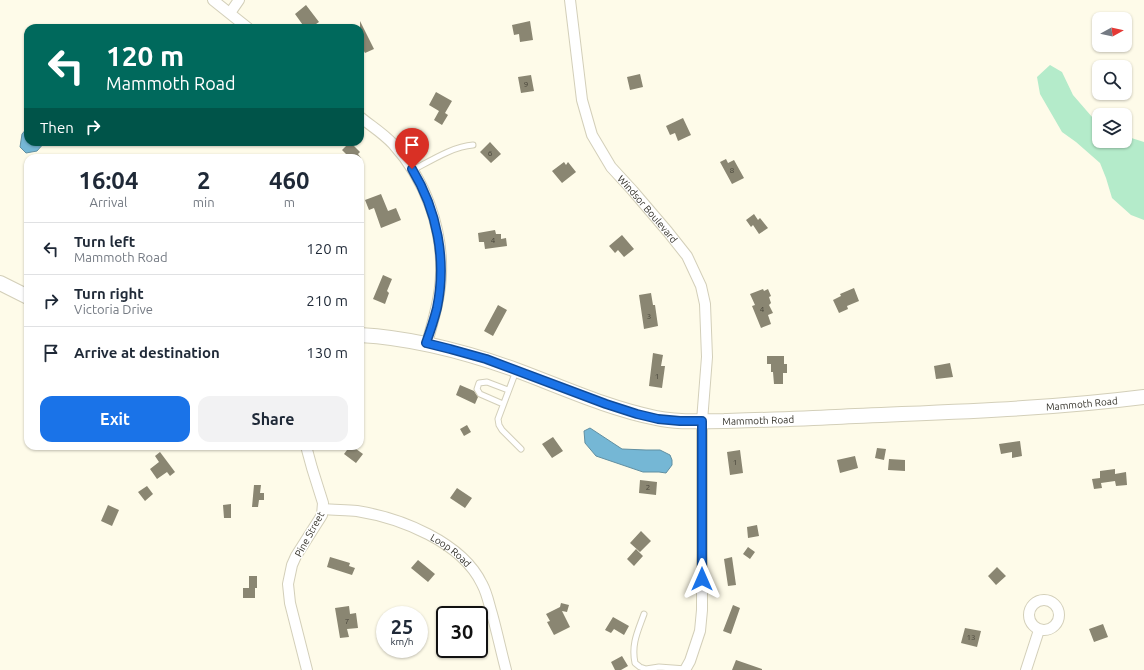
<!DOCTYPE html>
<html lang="en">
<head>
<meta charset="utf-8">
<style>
	:root { --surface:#fff; --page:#f2f2f3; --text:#1f2937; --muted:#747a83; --line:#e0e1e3; --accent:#1a73e8 }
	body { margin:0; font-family:Ubuntu,sans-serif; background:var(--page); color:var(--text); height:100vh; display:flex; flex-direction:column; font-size:15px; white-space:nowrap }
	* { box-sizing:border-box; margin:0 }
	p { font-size:13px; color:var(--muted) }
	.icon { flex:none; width:22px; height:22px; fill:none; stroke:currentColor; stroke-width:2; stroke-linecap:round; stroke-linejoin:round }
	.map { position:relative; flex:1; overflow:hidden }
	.sheet { position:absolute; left:24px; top:154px; width:340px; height:296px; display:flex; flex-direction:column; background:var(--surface); border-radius:12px; box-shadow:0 1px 3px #0004 }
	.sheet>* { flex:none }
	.top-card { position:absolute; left:24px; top:24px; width:340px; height:122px; border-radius:12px; box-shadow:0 1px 3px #0004; background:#00695c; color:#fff; overflow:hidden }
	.needle { width:26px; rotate:82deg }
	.tools { position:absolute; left:1092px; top:12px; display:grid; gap:8px }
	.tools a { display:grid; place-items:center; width:40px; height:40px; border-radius:8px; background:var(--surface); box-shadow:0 1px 3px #0004; font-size:20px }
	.speed { position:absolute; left:376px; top:606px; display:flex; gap:8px; font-size:20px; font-weight:700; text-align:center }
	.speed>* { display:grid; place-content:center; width:52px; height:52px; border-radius:50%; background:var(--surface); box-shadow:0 1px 3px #0004; line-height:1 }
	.speed small { font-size:10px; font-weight:400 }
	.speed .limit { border:2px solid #111; border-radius:6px; background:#fff; color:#111 }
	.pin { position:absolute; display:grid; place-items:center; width:34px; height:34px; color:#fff; margin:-41px -17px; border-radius:50% 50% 50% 0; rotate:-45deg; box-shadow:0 0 4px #0007 }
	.pin .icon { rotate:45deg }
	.me { position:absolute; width:44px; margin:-22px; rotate:0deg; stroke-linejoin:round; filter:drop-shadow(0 0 3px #0008) }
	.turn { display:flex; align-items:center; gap:14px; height:84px; padding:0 16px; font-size:18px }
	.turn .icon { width:52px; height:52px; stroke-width:2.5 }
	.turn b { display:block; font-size:28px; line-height:34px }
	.then { display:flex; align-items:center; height:38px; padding:0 16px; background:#0003; gap:8px; font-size:15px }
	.eta { display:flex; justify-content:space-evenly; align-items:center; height:68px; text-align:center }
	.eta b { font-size:24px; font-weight:700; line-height:28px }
	.action { display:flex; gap:8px; margin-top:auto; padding:8px 16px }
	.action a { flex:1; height:46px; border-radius:12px; background:var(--accent); color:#fff; font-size:16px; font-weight:700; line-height:46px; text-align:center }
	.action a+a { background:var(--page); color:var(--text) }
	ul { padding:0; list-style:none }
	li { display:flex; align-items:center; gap:12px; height:52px; padding:0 16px; border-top:1px solid var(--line) }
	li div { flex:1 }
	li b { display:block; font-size:15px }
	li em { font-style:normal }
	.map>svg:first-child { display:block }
	.green { fill:#b4ebca }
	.water { fill:#75b7d5; stroke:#618fa1 }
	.building { fill:#8a8672 }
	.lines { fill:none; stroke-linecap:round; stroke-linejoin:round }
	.service-casing { stroke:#d3cfb9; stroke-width:7 }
	.minor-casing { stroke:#d3cfb9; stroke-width:12 }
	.secondary-casing { stroke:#d3cfb9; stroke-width:16 }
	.service { stroke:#fff; stroke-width:5 }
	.minor { stroke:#fff; stroke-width:10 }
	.secondary { stroke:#fff; stroke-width:14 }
	.route-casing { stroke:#114b97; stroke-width:10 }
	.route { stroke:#1a73e8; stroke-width:7 }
	.labels { text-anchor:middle; stroke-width:3; stroke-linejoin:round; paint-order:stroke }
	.number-label { font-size:8px; fill:#49463b }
	.street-label { font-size:10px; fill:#333129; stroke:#fff }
</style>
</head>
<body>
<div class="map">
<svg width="1144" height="670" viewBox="0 0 1144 670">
	<rect width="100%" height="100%" fill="#fefbe9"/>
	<path class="green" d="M1050,65L1062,72L1073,95L1099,125V141H1125V136L1144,142V220L1131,215L1112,198L1106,178L1100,163L1076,142L1062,132L1040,94L1037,77Z"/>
	<path class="water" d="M28,127V142H45L37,151L26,153L20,147L22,134Z
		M590,428L622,449L646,450H660L670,455L672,460V465L666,473L659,472H643L596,456L585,443L584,431Z"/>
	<path class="building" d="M306,5L319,22L310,28H305L295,14Z
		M360,21L374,49L365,53L360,44Z
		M530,21L533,40L520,42L519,34L514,35L512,25Z
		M640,74L643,87L630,90L627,77Z
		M531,75L534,91L521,93L518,77Z
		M436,92L452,101L445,113L448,115L442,125L434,120L439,111L429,105Z
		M683,118L691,135L678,141L675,133L670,135L666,126Z
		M490,142L501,154L491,163L480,152Z
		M348,144L350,146L352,144L360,152L358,154L361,158H350L342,150Z
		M726,159L728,163L734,160L744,178L732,184L720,162Z
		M564,162L566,165L568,162L576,172L562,183L552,171Z
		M381,194L388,211L396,208L401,220L381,228L374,208L369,210L365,200Z
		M754,214L758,220L760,218L768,228L759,234L753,225L751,227L746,220Z
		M495,230L496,234H501V239L506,238L507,246L485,249L484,242H479L478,233Z
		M622,235L634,249L624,257L618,250L615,253L609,246Z
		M383,275L392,279L387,291L389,293L385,304L373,299Z
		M854,288L859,301L847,306L848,309L839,313L833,300L841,296L840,294Z
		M763,289L764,291L768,289L771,296L769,297L771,303L769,305L773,313L768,315L771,324L761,328L752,306L755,305L750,294Z
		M651,293L653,305H655L658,326L644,329L639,295Z
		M498,305L507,310L493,336L484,331Z
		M653,353L663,355L661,366H665L662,388L649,386Z
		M767,356H784V364H787V373H783V384H774L773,372H771V364H767Z
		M950,363L953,377L936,379L934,366Z
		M460,385L474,391L478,397L475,404L456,395Z
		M467,425L471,432L464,436L460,429Z
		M553,437L563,451L552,458L542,444Z
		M1020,441L1022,456L1012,458V452L1001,454L999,444Z
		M350,446H352L363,454L356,463L344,454Z
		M877,448L886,449L884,460L875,458Z
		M740,450L743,473L730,475L727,452Z
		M160,452L175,472L170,476L167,472L157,479L150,469L159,462L155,456Z
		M855,456L858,468L840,473L837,460Z
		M889,459L905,460V471L888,470Z
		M1115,469V474L1126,472L1127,485L1116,486L1115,481L1101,483L1102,488L1094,489L1092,479L1100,478V471Z
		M640,480L657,482L656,495L639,493Z
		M254,485H261L260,493H264V500H259L258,507H252Z
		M147,486L153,494L145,501L138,492Z
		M457,488L472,498L465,508L450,498Z
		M231,504V518H224L223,505Z
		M108,505L119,510L112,526L101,521Z
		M757,525L759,536L748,538L747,527Z
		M641,531L651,541L640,552L630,543Z
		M748,547L755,552L750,559L743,554Z
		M636,549L643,556L634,566L627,559Z
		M330,557L350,563L349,566L355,568L352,575L327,567Z
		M732,557L736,585L728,586L724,559Z
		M418,560L435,574L428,582L411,568Z
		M997,567L1006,576L996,585L988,576Z
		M249,576H257V588H255V598H243V588H249Z
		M561,603L569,605L567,612L562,611L570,627L554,635L547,622L550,621L546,614L560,607Z
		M733,605L740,608L731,634L723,631Z
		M349,606L350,614L356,613L358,628L347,629L349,637L340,638L335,608Z
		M613,617L629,626L624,635L614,629L611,633L605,630Z
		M1103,624L1108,637L1094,642L1089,629Z
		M965,628L981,631L977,647L961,643Z
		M622,656L628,666L621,670H615L611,662Z
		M736,660L762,669V670H732Z"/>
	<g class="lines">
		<g class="service-casing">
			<path id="service" d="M413,170C430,161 454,146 473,145
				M516,371L498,419L499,425L502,430L521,449
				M503,404L480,394L477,389L479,383L487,382L508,390
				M644,614C638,631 631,644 635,663L640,667L646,669L659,667L686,669"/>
		</g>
		<g class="minor-casing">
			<g id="minor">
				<path d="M213,0L248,28"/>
				<path id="s1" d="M570,0L582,100L592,135L611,167L633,191L668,232L687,256L701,286L705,304L707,357L702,421V610L700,631L690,661L685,670"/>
				<path d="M230,13L239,0"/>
				<path d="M360,117C371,126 383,133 393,144C425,179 443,228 441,275C440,299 433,321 427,343"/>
				<path d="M306,446L312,468L323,503L322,515L296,556L292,565L288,584L290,603L307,670"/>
				<path id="s2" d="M323,509C334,510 346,510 357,511C401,518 462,542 482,584C487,593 489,604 492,614C497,632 501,651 506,670"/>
				<circle cx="1044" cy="615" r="15"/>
				<path d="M1026,670L1039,630"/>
			</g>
		</g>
		<g class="secondary-casing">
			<g id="secondary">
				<path d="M0,283L28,297"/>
				<path id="s3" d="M360,335C414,338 466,352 516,370C562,387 607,408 656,418C678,423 701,421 724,421C761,420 799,419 836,417C939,412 1042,410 1144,397"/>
			</g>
		</g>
		<use href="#service" class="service"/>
		<use href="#minor" class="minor"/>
		<use href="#secondary" class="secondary"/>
	</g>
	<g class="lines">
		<g class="route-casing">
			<path id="route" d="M412,169C437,210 447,260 437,308C434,320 430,332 426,343L450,349L486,359L606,404L637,414L658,419L680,421H702V579"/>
		</g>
		<use href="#route" class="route"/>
	</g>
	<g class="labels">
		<g class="number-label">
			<text x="526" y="87">9</text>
			<text x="490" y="156">6</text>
			<text x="732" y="173">8</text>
			<text x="493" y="243">4</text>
			<text x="762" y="312">4</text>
			<text x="649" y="319">3</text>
			<text x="657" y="379">1</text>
			<text x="735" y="465">1</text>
			<text x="648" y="490">2</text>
			<text x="347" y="624">7</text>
			<text x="971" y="640">13</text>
		</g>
		<g class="street-label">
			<text dy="4" stroke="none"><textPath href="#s1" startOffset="230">Windsor Boulevard</textPath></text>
			<text dy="4" stroke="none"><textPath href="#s3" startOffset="735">Mammoth Road</textPath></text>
			<text dy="4" stroke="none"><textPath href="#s3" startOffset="411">Mammoth Road</textPath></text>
			<text transform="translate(309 534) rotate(-61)" y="4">Pine Street</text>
			<text dy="4" stroke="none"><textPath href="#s2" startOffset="137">Loop Road</textPath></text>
		</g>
	</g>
</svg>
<div class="tools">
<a><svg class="needle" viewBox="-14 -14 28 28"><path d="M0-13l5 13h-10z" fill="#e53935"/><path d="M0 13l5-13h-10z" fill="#747a83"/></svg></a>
<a><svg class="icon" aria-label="search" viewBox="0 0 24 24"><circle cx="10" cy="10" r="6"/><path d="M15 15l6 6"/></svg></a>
<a><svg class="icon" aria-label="layers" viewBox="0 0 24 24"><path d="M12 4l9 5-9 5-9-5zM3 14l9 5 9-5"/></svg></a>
</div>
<div class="speed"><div>25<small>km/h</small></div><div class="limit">30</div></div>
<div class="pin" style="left:412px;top:169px;background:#d93025"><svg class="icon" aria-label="arrive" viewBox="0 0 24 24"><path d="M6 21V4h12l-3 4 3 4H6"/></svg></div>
<svg class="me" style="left:702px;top:579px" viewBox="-20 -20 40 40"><path d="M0-17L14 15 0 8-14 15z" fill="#1a73e8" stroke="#fff" stroke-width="4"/></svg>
<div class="top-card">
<div class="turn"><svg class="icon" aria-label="left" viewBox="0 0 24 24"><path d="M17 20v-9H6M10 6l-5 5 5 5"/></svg><div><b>120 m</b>Mammoth Road</div></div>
<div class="then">Then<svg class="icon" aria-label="right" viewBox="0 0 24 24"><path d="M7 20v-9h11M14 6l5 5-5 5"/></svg></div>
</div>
<section class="sheet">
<div class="eta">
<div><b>16:04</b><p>Arrival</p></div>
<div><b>2</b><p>min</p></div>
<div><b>460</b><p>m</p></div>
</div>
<ul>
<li><svg class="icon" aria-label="left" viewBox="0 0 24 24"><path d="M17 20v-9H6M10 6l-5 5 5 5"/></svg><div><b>Turn left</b><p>Mammoth Road</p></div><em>120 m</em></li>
<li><svg class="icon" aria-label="right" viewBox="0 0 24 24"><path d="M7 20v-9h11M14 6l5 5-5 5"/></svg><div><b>Turn right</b><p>Victoria Drive</p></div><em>210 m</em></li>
<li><svg class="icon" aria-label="arrive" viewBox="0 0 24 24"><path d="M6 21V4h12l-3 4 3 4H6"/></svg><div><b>Arrive at destination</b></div><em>130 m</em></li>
</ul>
<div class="action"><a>Exit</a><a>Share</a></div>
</section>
</div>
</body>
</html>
